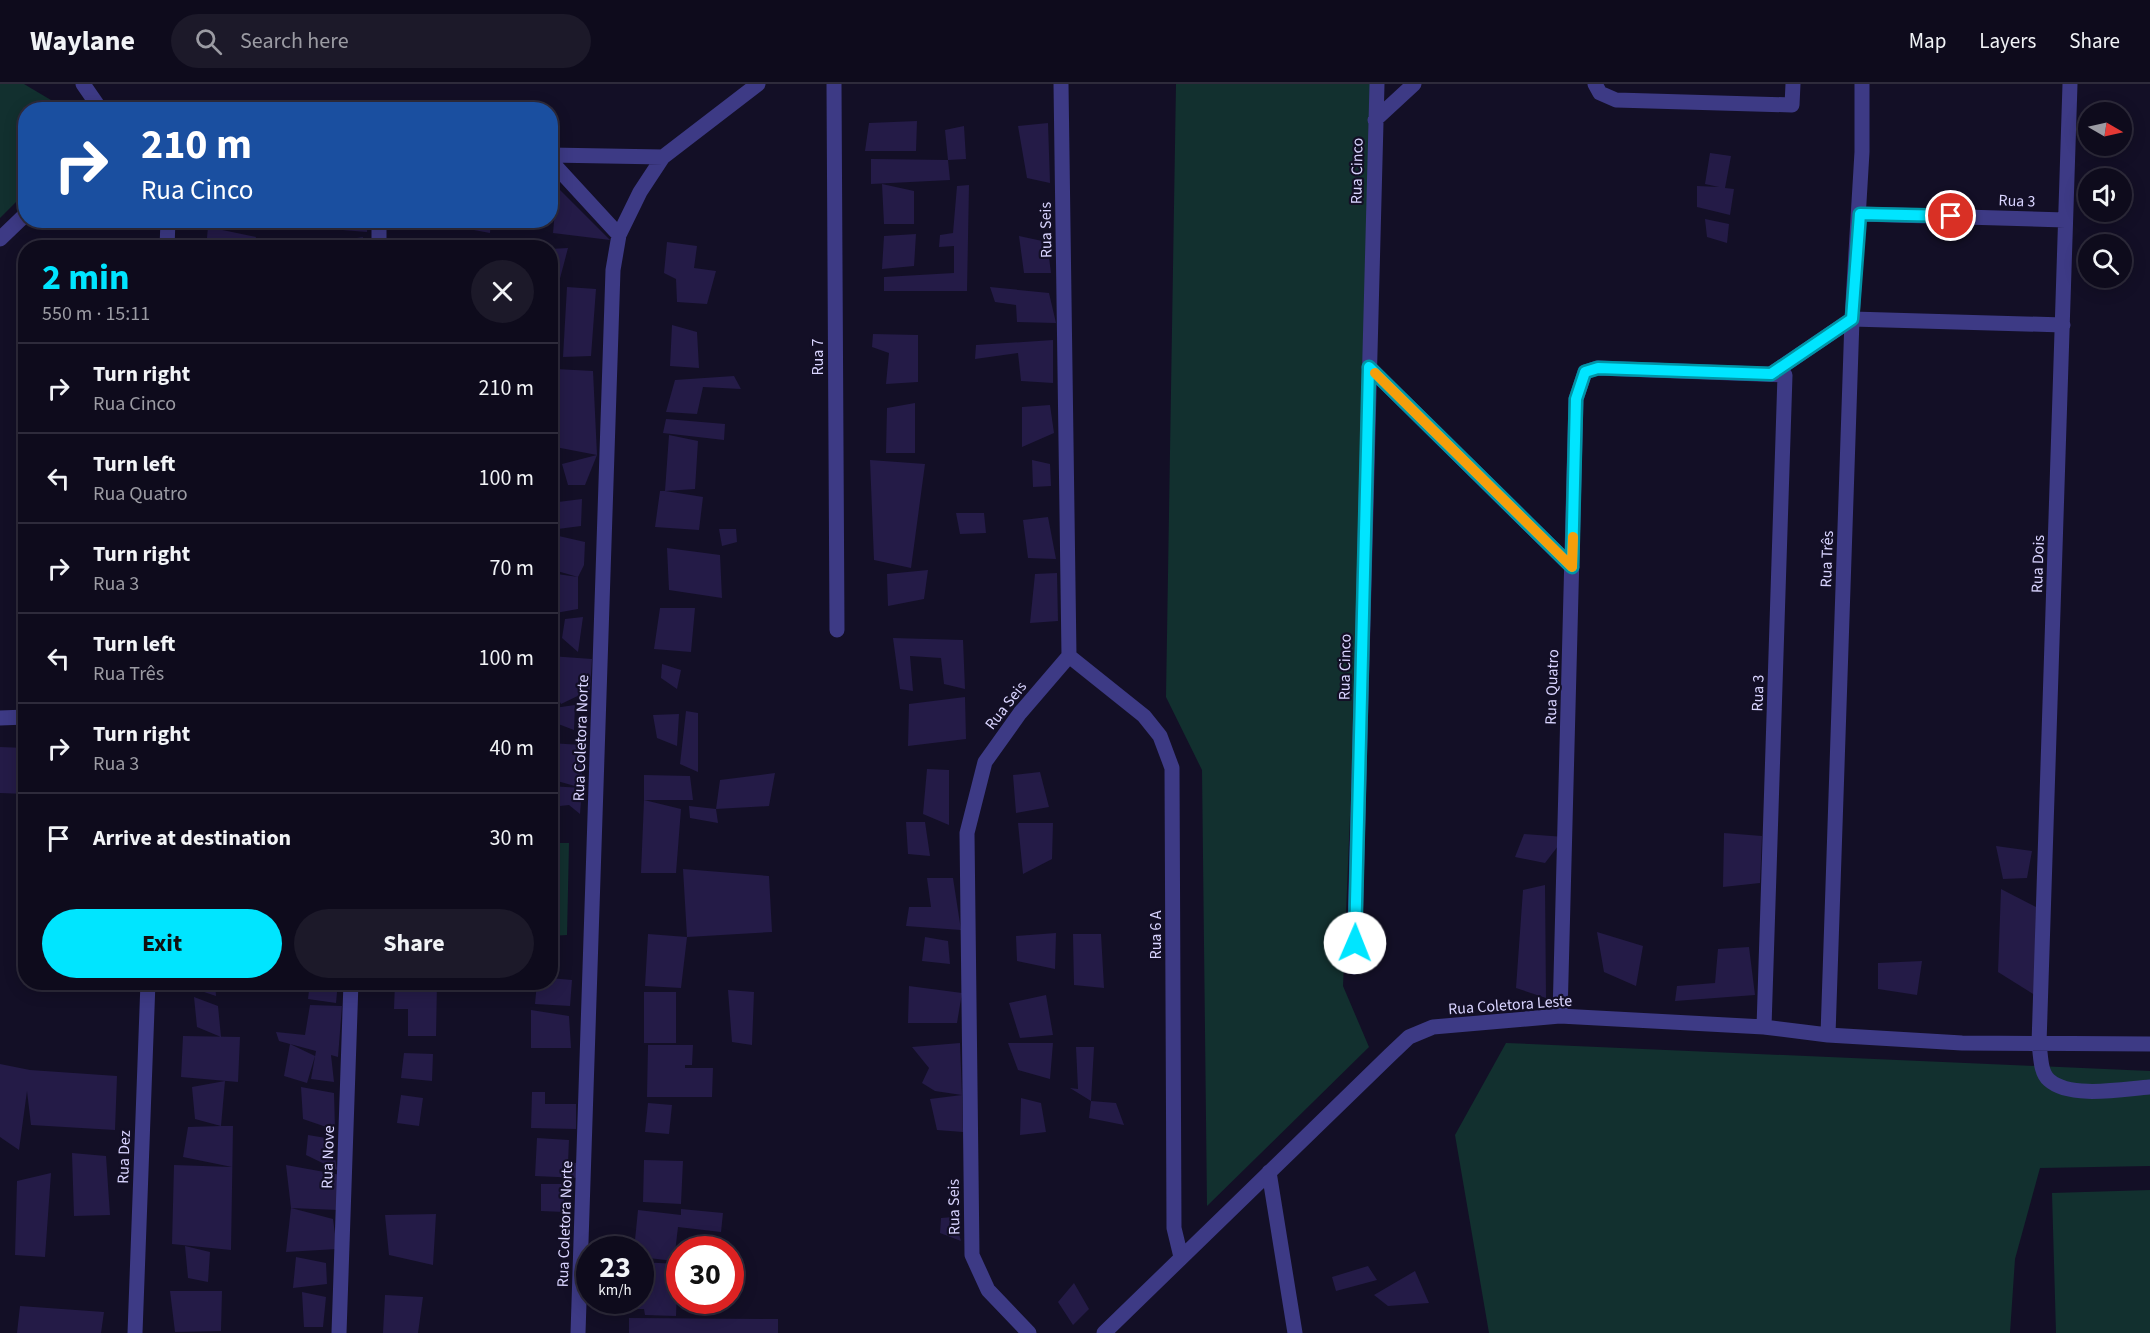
<!DOCTYPE html>
<html lang="en">
<head>
<meta charset="utf-8">
<style>
	:root { --surface:#0e0b1c; --page:#1c1929; --text:#f1f3f6; --muted:#9b9ba3; --line:#2e2b3b; --accent:#00e5ff }
	body { margin:0; font-family:"Source Sans 3",sans-serif; background:var(--page); color:var(--text); height:100vh; display:flex; flex-direction:column; font-size:22px; white-space:nowrap }
	* { box-sizing:border-box; margin:0 }
	p { font-size:20px; color:var(--muted) }
	.icon { flex:none; width:33px; height:33px; fill:none; stroke:currentColor; stroke-width:2; stroke-linecap:round; stroke-linejoin:round }
	.map { position:relative; flex:1; overflow:hidden }
	.side { position:absolute; left:18px; top:156px; width:540px; height:750px; display:flex; flex-direction:column; background:var(--surface); border-radius:24px; box-shadow:0 3px 15px #0003,0 0 0 2px var(--line) }
	.side>* { flex:none }
	.hud { position:absolute; left:18px; top:18px; width:540px; height:126px; border-radius:24px; box-shadow:0 3px 15px #0003,0 0 0 2px var(--line); background:#1a4fa0; color:#fff; overflow:hidden }
	.needle { width:39px; rotate:99deg }
	.buttons { position:absolute; left:2078px; top:18px; display:grid; gap:12px }
	.buttons a { display:grid; place-items:center; width:54px; height:54px; border-radius:50%; background:var(--surface); box-shadow:0 3px 15px #0003,0 0 0 2px var(--line); font-size:30px }
	.speed { position:absolute; left:576px; top:1152px; display:flex; gap:12px; font-size:30px; font-weight:700; text-align:center }
	.speed>* { display:grid; place-content:center; width:78px; height:78px; border-radius:50%; background:var(--surface); box-shadow:0 3px 15px #0003,0 0 0 2px var(--line); line-height:1 }
	.speed small { font-size:15px; font-weight:400 }
	.speed .limit { border:9px solid #d22; background:#fff; color:#111 }
	.pin { position:absolute; display:grid; place-items:center; width:51px; height:51px; color:#fff; margin:-26px; border:3px solid #fff; border-radius:50%; box-shadow:0 2px 6px #0007 }
	.me { position:absolute; width:66px; margin:-33px; rotate:1deg; stroke-linejoin:round; filter:drop-shadow(0 0 4px #0008) }
	.turn { display:flex; align-items:center; gap:21px; height:126px; padding:0 24px; font-size:27px }
	.turn .icon { width:78px; height:78px; stroke-width:2.5 }
	.turn b { display:block; font-size:42px; line-height:51px }
	.round { display:grid; place-items:center; flex:none; width:63px; height:63px; border-radius:32px; background:var(--page) }
	.head { display:flex; align-items:center; justify-content:space-between; height:102px; padding:0 24px }
	h1 { font-size:36px; font-weight:700; line-height:45px; color:var(--accent) }
	.button { display:flex; gap:12px; margin-top:auto; padding:12px 24px }
	.button a { flex:1; height:69px; border-radius:36px; background:var(--accent); color:#111; font-size:24px; font-weight:700; line-height:69px; text-align:center }
	.button a+a { background:var(--page); color:var(--text) }
	ul { padding:0; list-style:none }
	li { display:flex; align-items:center; gap:18px; height:90px; padding:0 24px; border-top:2px solid var(--line) }
	li div { flex:1 }
	li b { display:block; font-size:22px }
	li em { font-style:normal }
	header { display:flex; align-items:center; gap:36px; box-sizing:border-box; height:84px; padding:0 30px; background:var(--surface); border-bottom:2px solid var(--line) }
	header strong { font-size:28px }
	nav { display:flex; gap:33px; margin-inline-start:auto; font-size:21px }
	.search { width:420px; height:54px; background:var(--page); display:flex; align-items:center; gap:15px; box-sizing:border-box; padding:0 21px; border-radius:33px; color:var(--muted); font-size:22px }
	.map>svg:first-child { display:block }
	.green { fill:#12302f }
	.building { fill:#241b47 }
	.lines { fill:none; stroke-linecap:round; stroke-linejoin:round }
	.minor { stroke:#3d3a85; stroke-width:15 }
	.route-casing { stroke:#0095a6; stroke-width:15 }
	.route { stroke:#00e5ff; stroke-width:10 }
	.slow { stroke:#f59e0b; stroke-width:10 }
	.labels { text-anchor:middle; stroke-width:4.5; stroke-linejoin:round; paint-order:stroke }
	.street-label { font-size:16px; fill:#d9d4ff; stroke:#130f26 }
</style>
</head>
<body>
<header>
<strong>Waylane</strong>
<div class="search"><svg class="icon" aria-label="search" viewBox="0 0 24 24"><circle cx="10" cy="10" r="6"/><path d="M15 15l6 6"/></svg>Search here</div>
<nav><a>Map</a><a>Layers</a><a>Share</a></nav>
</header>
<div class="map">
<svg width="2150" height="1249" viewBox="0 0 2150 1249">
	<rect width="100%" height="100%" fill="#130f26"/>
	<path class="green" d="M0,0H24L66,25L26,26L25,109L0,134Z
		M1176,0H1380L1343,902L1369,963L1207,1122L1202,686L1166,613Z
		M550,759H569L567,851L551,852Z
		M1506,959L2150,987V1082L2040,1084L2015,1175L2010,1249H1489L1455,1051Z
		M2150,1106V1249H2056L2052,1109Z"/>
	<path class="building" d="M917,37L916,67H865L869,39Z
		M1048,39L1050,99L1027,94L1018,42Z
		M964,42L966,75L948,76L945,46Z
		M1710,69L1731,72L1725,104L1734,105L1730,131L1697,123V102L1719,103L1705,100Z
		M871,75L948,76L950,96L871,100Z
		M882,100L914,107V140H884Z
		M969,101L967,207H884V193L954,189V162L939,163L940,151L953,149L957,102Z
		M557,103L610,156L553,149Z
		M1705,135L1729,140L1727,159L1707,153Z
		M331,136H368L367,148L330,145Z
		M463,136H491L490,149L463,144Z
		M208,143L256,153L253,164H206Z
		M916,150L914,182L882,185L884,152Z
		M1019,152L1047,158L1051,189H1024Z
		M363,153L362,164H331L332,158Z
		M667,158L697,162L694,184L716,187L707,220L677,218L676,195L664,189Z
		M423,159H460V164H424Z
		M568,164L558,202L550,201V165Z
		M567,203L596,205L591,272L563,273Z
		M990,203L1049,209L1056,239L1017,238L1016,221L995,218Z
		M672,241L697,248L699,284L670,282Z
		M873,250L918,251V298L886,300L889,269L872,263Z
		M1053,256V299L1021,297L1018,269L975,275L976,261Z
		M556,285L593,287L597,371L585,401H568L562,380L597,371L550,362Z
		M734,292L741,305L703,303L697,330L666,328L675,296Z
		M915,319V369H886L887,324Z
		M1050,321L1054,349L1022,363V323Z
		M666,335L725,340L724,356L663,349Z
		M669,351L698,357L695,405L665,407L703,413L699,446L655,443L660,407H665Z
		M870,376L925,380L911,484L874,476Z
		M1032,376L1050,380L1051,402L1033,403Z
		M582,415L581,442L550,446V419Z
		M956,429H984L986,449L960,450Z
		M1048,433L1056,475L1028,474L1023,436Z
		M719,445H736L737,458L722,462Z
		M550,450L585,458L584,481L578,493L550,485Z
		M667,464L720,471L722,514L669,506Z
		M928,486L924,515L888,522L887,490Z
		M550,489L578,493V525L550,530Z
		M1057,489L1058,537L1030,539L1035,490Z
		M660,524H695L691,568L654,565Z
		M583,533L578,568L562,554L565,535Z
		M893,554L963,556L965,605L944,600L941,574L910,572L913,607L900,605Z
		M550,572L592,575L590,606L561,620L550,600Z
		M662,580L681,586L677,605L661,594Z
		M965,613L966,655L908,662L909,620Z
		M575,621L574,646L553,638L554,624Z
		M686,627L698,629V688L680,680Z
		M679,630L677,662L657,654L653,631Z
		M550,659L582,661V704L580,730L569,721L550,723V702L582,704L550,695Z
		M0,663L26,664V710L0,709Z
		M927,685L949,686V741L923,730Z
		M1040,688L1049,723L1016,729L1013,691Z
		M775,689L769,722L716,725L718,739L690,734L689,722L716,725L720,696Z
		M644,691L690,692L693,716H644Z
		M644,716L681,725L676,789H641Z
		M906,738H925L930,772L908,770Z
		M1018,739H1053L1052,775L1023,790Z
		M1724,749L1762,752L1760,799L1723,803Z
		M1524,750L1565,753L1545,779L1515,773Z
		M1996,762L2032,767L2027,794L2003,795Z
		M683,785L769,792L772,848L687,853Z
		M927,794H953L961,846L906,842L909,823H931Z
		M1545,801L1546,914L1516,904L1523,806Z
		M2001,805L2036,823L2035,911L1998,888Z
		M1597,848L1643,862L1636,902L1604,888Z
		M1056,849L1055,885L1017,877L1016,852Z
		M648,850L687,853L681,904L645,902Z
		M1073,850H1101L1104,904L1074,901Z
		M925,853L948,857L950,880L922,877Z
		M1749,863L1755,911L1675,917L1677,902L1715,899L1718,865Z
		M1922,877L1917,911L1878,905V879Z
		M550,894L572,896L570,922L535,920L537,898H550Z
		M198,898H215L216,912L198,906Z
		M310,898H338L336,919L308,915Z
		M395,898H437L436,952H408V925H394Z
		M909,902L962,909L957,939H908Z
		M728,906L754,908L752,961L732,958Z
		M644,908H676V959H644Z
		M1046,911L1053,951L1020,954L1009,919Z
		M194,913L218,922L221,953L197,943Z
		M310,921L342,922L338,973L331,971L334,998L311,995L316,967L290,960L315,972L307,999L284,992L290,960L279,957L276,948L305,951Z
		M531,926L569,932L571,964H531Z
		M183,952L240,953L238,998L181,993Z
		M960,959L962,1011L935,1007L922,999L929,984L912,963Z
		M1008,959H1053L1050,995L1018,986Z
		M648,961H693L692,981H685V984H713L712,1013H647Z
		M1076,963H1094L1091,1017L1116,1019L1124,1041L1089,1034L1091,1017L1070,1004L1078,1005Z
		M404,969L433,970L432,997L401,994Z
		M0,980L30,986L117,992L115,1046L31,1041L27,1007L19,1066L0,1053Z
		M225,997L221,1042H233L231,1166L172,1160L174,1081L232,1083L183,1073L188,1043L221,1042L195,1035L192,1003Z
		M301,1003L334,1009L335,1046L303,1035Z
		M532,1008H545V1020H576V1045L531,1044Z
		M401,1011L423,1014L419,1042L397,1039Z
		M962,1011L963,1048L937,1046L930,1015Z
		M1021,1014L1041,1019L1046,1048L1020,1051Z
		M648,1019L672,1021L669,1050L645,1048Z
		M308,1051L332,1055L337,1086L306,1071Z
		M537,1054L569,1056L568,1079H580L579,1094L535,1092Z
		M72,1069L106,1072L110,1131L74,1132Z
		M644,1076L683,1077L681,1120L643,1118Z
		M286,1081L341,1091L338,1126L291,1124Z
		M51,1089L45,1173L15,1171L17,1097Z
		M541,1100H564V1128L541,1127Z
		M291,1124L333,1135L337,1165L286,1168Z
		M681,1125L723,1129L721,1148L678,1143L674,1177L640,1173V1166H634L638,1126L681,1131Z
		M436,1130L433,1181L389,1171L385,1131Z
		M954,1133L961,1157L940,1149L941,1134Z
		M185,1162L210,1168L208,1198L188,1194Z
		M296,1173L326,1179L327,1200L293,1204Z
		M640,1178L678,1180L676,1232L645,1231L644,1225H634L635,1216H640Z
		M1368,1182L1377,1196L1336,1207L1332,1193Z
		M1415,1187L1429,1219L1388,1222L1374,1211Z
		M1074,1199L1089,1225L1073,1241L1058,1218Z
		M170,1207H222L221,1247L175,1248Z
		M302,1208L326,1213L323,1243H304Z
		M385,1211L423,1213L418,1249H383Z
		M20,1222L104,1228L101,1249H17Z
		M629,1234L778,1235V1249H629Z"/>
	<g class="lines">
		<path class="minor" d="M83,0L101,26
			M834,0L837,546
			M1595,0L1600,9L1616,16L1792,21L1793,0
			M2070,0L2039,960C2041,972 2040,988 2049,996C2070,1015 2123,1005 2150,1003
			M1375,36L1414,0
			M550,71L663,73
			M550,76L619,151
			M1859,130L2065,136
			M0,155L26,130
			M167,164L168,136
			M379,164V136
			M1369,283L1572,483
			M1771,290L1852,235L2063,241
			M1069,572L1144,632L1160,652L1172,684L1174,1144L1181,1173
			M0,634L26,633
			M1354,883L1377,0
			M1560,932L1576,315L1585,288L1597,284L1785,291L1764,943
			M1828,951L1852,235L1862,68V0
			M1269,1088L1295,1249
			M135,1249L148,898
			M339,1249L351,898
			M578,1249L613,186L619,151L640,108L663,73L758,0
			M1029,1249L988,1206L972,1171L967,749L985,678L1020,629L1069,572L1061,0
			M1104,1249L1390,971L1409,953L1433,943L1560,932L1764,943L1828,951L1962,959L2150,960"/>
	</g>
	<g class="lines">
		<g class="route-casing">
			<path id="route" d="M1355,859L1369,283L1572,483L1576,315L1585,288L1598,284L1771,290L1852,235L1860,130L1951,132"/>
		</g>
		<use href="#route" class="route"/>
		<path class="slow" d="M1375,289L1572,483L1573,453"/>
	</g>
	<g class="labels">
		<g class="street-label">
			<text transform="translate(1356 87) rotate(-89)" y="6">Rua Cinco</text>
			<text transform="translate(2017 116) rotate(2)" y="6">Rua 3</text>
			<text transform="translate(1045 146) rotate(-91)" y="6">Rua Seis</text>
			<text transform="translate(817 273) rotate(-90)" y="6">Rua 7</text>
			<text transform="translate(1826 475) rotate(-88)" y="6">Rua Três</text>
			<text transform="translate(2037 480) rotate(-88)" y="6">Rua Dois</text>
			<text transform="translate(1344 583) rotate(-89)" y="6">Rua Cinco</text>
			<text transform="translate(1551 603) rotate(-88)" y="6">Rua Quatro</text>
			<text transform="translate(1757 609) rotate(-88)" y="6">Rua 3</text>
			<text transform="translate(1005 621) rotate(-52)" y="6">Rua Seis</text>
			<text transform="translate(580 654) rotate(-88)" y="6">Rua Coletora Norte</text>
			<text transform="translate(1155 851) rotate(-90)" y="6">Rua 6 A</text>
			<text transform="translate(1510 920) rotate(-4)" y="6">Rua Coletora Leste</text>
			<text transform="translate(123 1073) rotate(-88)" y="6">Rua Dez</text>
			<text transform="translate(327 1073) rotate(-88)" y="6">Rua Nove</text>
			<text transform="translate(953 1123) rotate(-91)" y="6">Rua Seis</text>
			<text transform="translate(564 1140) rotate(-88)" y="6">Rua Coletora Norte</text>
		</g>
	</g>
</svg>
<div class="buttons">
<a><svg class="needle" viewBox="-14 -14 28 28"><path d="M0-13l5 13h-10z" fill="#e53935"/><path d="M0 13l5-13h-10z" fill="#9b9ba3"/></svg></a>
<a><svg class="icon" aria-label="sound" viewBox="0 0 24 24"><path d="M4 9h4l5-4v14l-5-4H4zM17 9q2 3 0 6"/></svg></a>
<a><svg class="icon" aria-label="search" viewBox="0 0 24 24"><circle cx="10" cy="10" r="6"/><path d="M15 15l6 6"/></svg></a>
</div>
<div class="speed"><div>23<small>km/h</small></div><div class="limit">30</div></div>
<div class="pin" style="left:1951px;top:132px;background:#d93025"><svg class="icon" aria-label="arrive" viewBox="0 0 24 24"><path d="M6 21V4h12l-3 4 3 4H6"/></svg></div>
<svg class="me" style="left:1355px;top:859px" viewBox="-20 -20 40 40"><circle r="19" fill="#fff"/><path d="M0-13L10 11 0 6-10 11z" fill="#00e5ff"/></svg>
<div class="hud">
<div class="turn"><svg class="icon" aria-label="right" viewBox="0 0 24 24"><path d="M7 20v-9h11M14 6l5 5-5 5"/></svg><div><b>210 m</b>Rua Cinco</div></div>
</div>
<section class="side">
<div class="head"><div><h1>2 min</h1><p>550 m · 15:11</p></div><a class="round"><svg class="icon" aria-label="close" viewBox="0 0 24 24"><path d="M6 6l12 12M18 6L6 18"/></svg></a></div>
<ul>
<li><svg class="icon" aria-label="right" viewBox="0 0 24 24"><path d="M7 20v-9h11M14 6l5 5-5 5"/></svg><div><b>Turn right</b><p>Rua Cinco</p></div><em>210 m</em></li>
<li><svg class="icon" aria-label="left" viewBox="0 0 24 24"><path d="M17 20v-9H6M10 6l-5 5 5 5"/></svg><div><b>Turn left</b><p>Rua Quatro</p></div><em>100 m</em></li>
<li><svg class="icon" aria-label="right" viewBox="0 0 24 24"><path d="M7 20v-9h11M14 6l5 5-5 5"/></svg><div><b>Turn right</b><p>Rua 3</p></div><em>70 m</em></li>
<li><svg class="icon" aria-label="left" viewBox="0 0 24 24"><path d="M17 20v-9H6M10 6l-5 5 5 5"/></svg><div><b>Turn left</b><p>Rua Três</p></div><em>100 m</em></li>
<li><svg class="icon" aria-label="right" viewBox="0 0 24 24"><path d="M7 20v-9h11M14 6l5 5-5 5"/></svg><div><b>Turn right</b><p>Rua 3</p></div><em>40 m</em></li>
<li><svg class="icon" aria-label="arrive" viewBox="0 0 24 24"><path d="M6 21V4h12l-3 4 3 4H6"/></svg><div><b>Arrive at destination</b></div><em>30 m</em></li>
</ul>
<div class="button"><a>Exit</a><a>Share</a></div>
</section>
</div>
</body>
</html>
